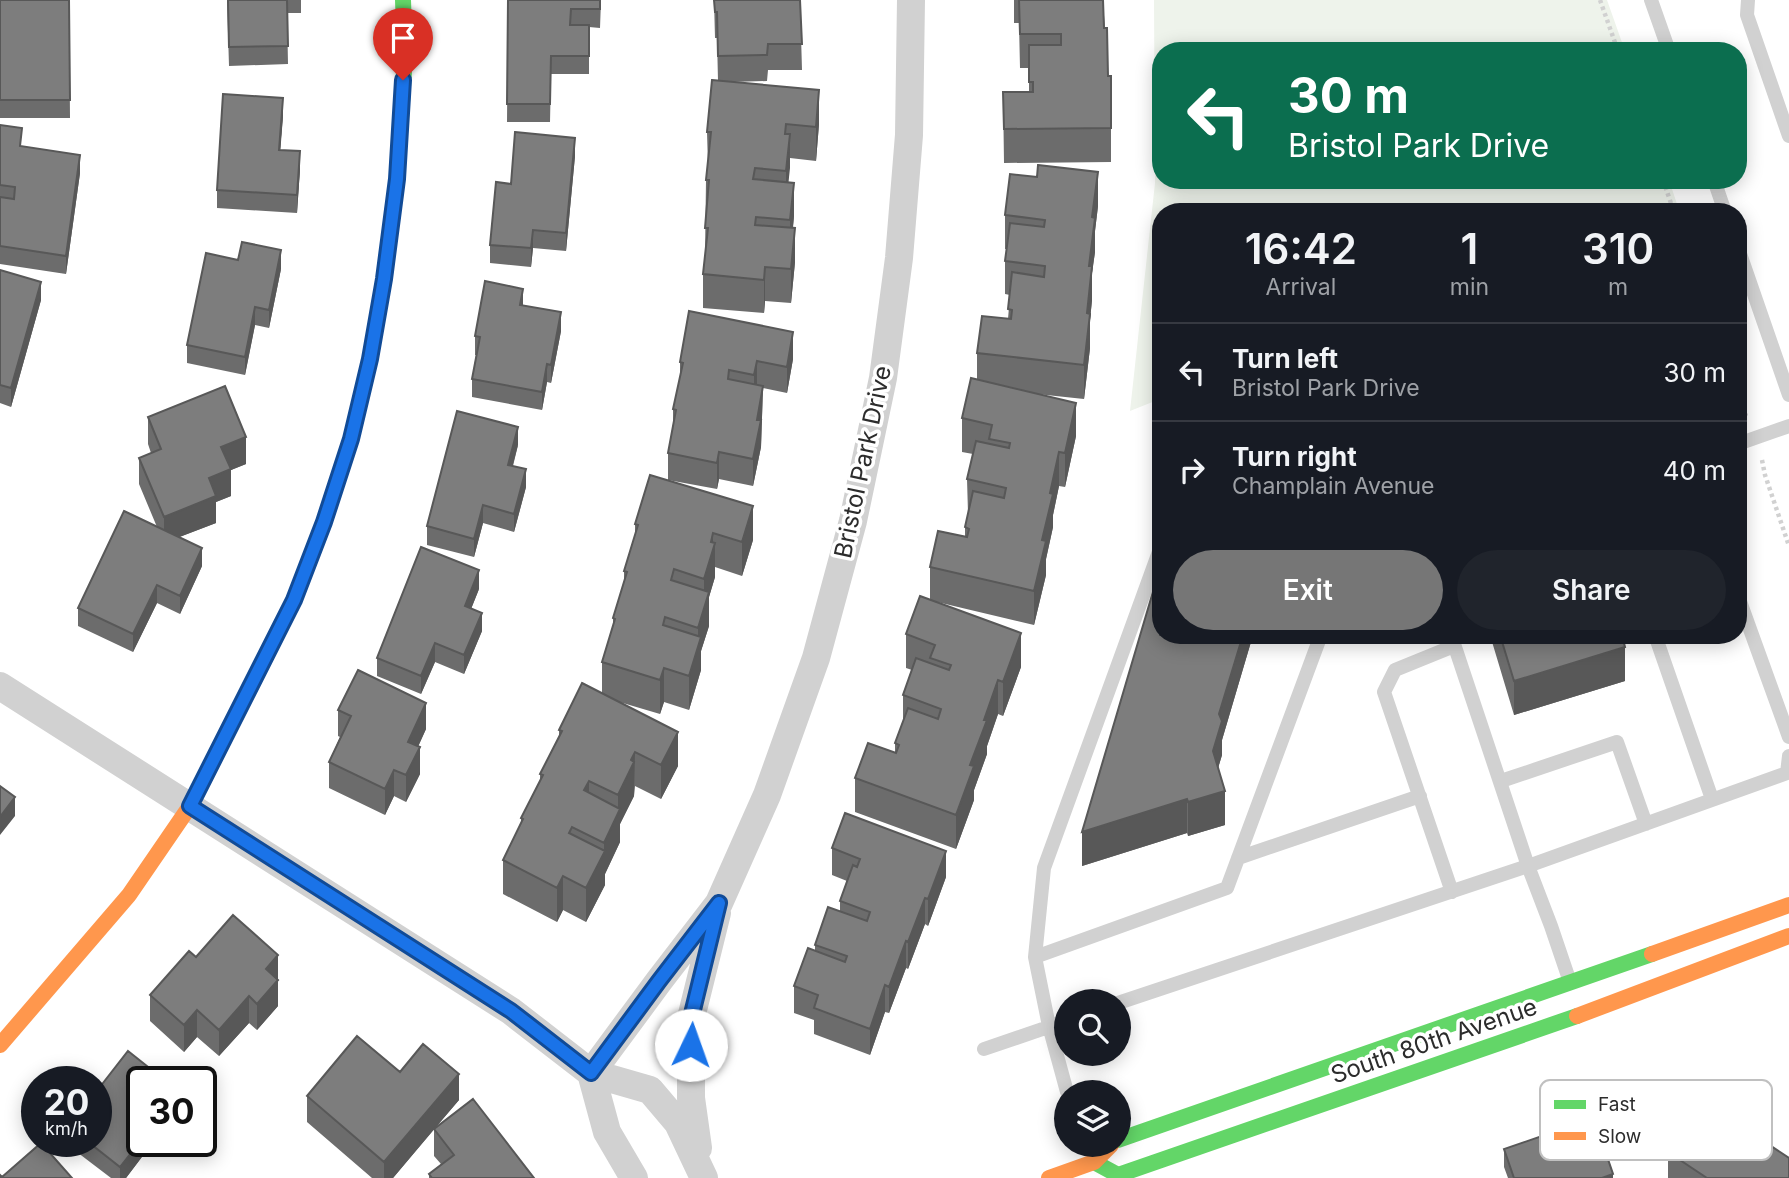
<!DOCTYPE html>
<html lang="en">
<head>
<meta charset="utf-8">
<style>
	:root { --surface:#171b24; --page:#20242c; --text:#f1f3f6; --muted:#9ea1a6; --line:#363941; --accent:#767676 }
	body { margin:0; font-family:Inter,sans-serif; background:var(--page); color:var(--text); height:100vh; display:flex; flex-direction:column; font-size:26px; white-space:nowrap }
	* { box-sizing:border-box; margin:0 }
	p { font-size:23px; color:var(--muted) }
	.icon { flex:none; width:38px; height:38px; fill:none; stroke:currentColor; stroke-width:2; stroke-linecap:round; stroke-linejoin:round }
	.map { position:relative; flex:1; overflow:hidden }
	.panel { position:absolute; left:1152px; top:203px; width:595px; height:441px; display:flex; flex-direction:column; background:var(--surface); border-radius:28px; box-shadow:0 4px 18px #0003 }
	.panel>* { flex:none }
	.banner { position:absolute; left:1152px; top:42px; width:595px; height:147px; border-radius:28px; box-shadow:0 4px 18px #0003; background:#0b6e4f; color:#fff; overflow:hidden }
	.fabs { position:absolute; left:1054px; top:989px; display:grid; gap:14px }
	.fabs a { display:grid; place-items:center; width:77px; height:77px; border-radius:50%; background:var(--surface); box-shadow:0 4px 18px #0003; font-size:35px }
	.speed { position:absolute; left:21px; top:1066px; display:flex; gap:14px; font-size:35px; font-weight:700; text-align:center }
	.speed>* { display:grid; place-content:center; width:91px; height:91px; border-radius:50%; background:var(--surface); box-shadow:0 4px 18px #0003; line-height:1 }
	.speed small { font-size:18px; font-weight:400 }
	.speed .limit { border:4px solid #111; border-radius:10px; background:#fff; color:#111 }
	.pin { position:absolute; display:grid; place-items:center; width:60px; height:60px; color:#fff; margin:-72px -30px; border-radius:50% 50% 50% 0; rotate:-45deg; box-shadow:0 0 7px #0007 }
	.pin .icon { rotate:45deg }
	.me { position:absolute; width:77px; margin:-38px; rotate:3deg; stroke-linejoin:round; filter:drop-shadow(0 0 5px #0008) }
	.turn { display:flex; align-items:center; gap:24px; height:147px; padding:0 21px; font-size:32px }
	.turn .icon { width:91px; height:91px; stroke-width:2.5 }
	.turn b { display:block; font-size:49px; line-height:60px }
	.eta { display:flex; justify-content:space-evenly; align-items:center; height:119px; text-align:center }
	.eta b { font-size:42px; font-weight:600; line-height:49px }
	.primary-button { display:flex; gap:14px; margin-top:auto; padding:14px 21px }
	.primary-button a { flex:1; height:80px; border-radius:42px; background:var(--accent); color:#fff; font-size:28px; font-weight:600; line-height:80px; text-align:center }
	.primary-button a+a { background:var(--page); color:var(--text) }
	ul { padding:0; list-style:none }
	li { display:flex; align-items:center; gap:21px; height:98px; padding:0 21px; border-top:2px solid var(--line) }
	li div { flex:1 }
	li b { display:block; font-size:26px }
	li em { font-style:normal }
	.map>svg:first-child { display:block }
	.green { fill:#eef3eb }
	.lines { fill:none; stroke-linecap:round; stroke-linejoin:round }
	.path { stroke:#d1d1d1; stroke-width:4.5; stroke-dasharray:3.5 3.5; stroke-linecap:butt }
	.lane { stroke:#d1d1d1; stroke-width:14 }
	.street { stroke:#d1d1d1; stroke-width:28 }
	.fast { stroke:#63d668; stroke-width:16 }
	.slow { stroke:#ff974d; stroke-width:16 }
	.wall { fill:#6c6c6c }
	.shaded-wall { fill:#585858 }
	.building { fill:#7d7d7d; stroke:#585858; stroke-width:2 }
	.route-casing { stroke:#114b97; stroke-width:18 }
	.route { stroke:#1a73e8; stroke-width:12 }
	.labels { text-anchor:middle; stroke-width:7; stroke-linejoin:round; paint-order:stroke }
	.street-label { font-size:24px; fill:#2c2c2c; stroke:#fff }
	.key { fill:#fff; stroke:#c0c0c0; stroke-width:2 }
	.key-label { font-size:19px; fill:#2c2c2c }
</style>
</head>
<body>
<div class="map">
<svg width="1789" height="1178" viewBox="0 0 1789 1178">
	<rect width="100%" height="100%" fill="#fff"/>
	<path class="green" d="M1154,0H1607L1625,51H1160V180H1669L1678,207L1667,212H1160V399L1130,411L1155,183Z"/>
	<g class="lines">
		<path class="path" d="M1600,0L1618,51
			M1663,180L1674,212
			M1738,394L1746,416
			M1762,460L1765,475L1789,546"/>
		<path class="lane" d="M1651,0L1669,51
			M1748,0L1747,15L1789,136
			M1714,180L1725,212
			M1738,248L1789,395
			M1738,444L1789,426
			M1738,596L1789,737
			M1451,635L1528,866L1551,926L1570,982
			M1655,635L1712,799
			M1501,781L1617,742L1646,824
			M1238,858L1420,796
			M1452,892L1384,692L1395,670L1454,646
			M1035,957L1044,868L1160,549
			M1118,1003L1528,866L1787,773L1789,756
			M984,1049L1066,1021
			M1067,1092L1049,1026L1035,957L1227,888L1321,635"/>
		<path class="street" d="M0,686L511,1011L591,1073L650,1090L678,1123L704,1178
			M591,1073L659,981L719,903L767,795L816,658L853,521L883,378L899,258L909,135L911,0
			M591,1073L607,1132L634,1178
			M698,1148L691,1098V1018L717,913"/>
		<path class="fast" d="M201,784L294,600L324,522L351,439L370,359L384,279L397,179L405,56L403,0
			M1118,1140L1652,954
			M1094,1162L1118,1175L1577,1016"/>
		<path class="slow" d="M1652,954L1789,905
			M1577,1016L1789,936
			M0,1045L129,895L190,806L201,784
			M1049,1178L1094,1162L1111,1145"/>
	</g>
	<path class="wall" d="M0,0H69L70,118H0Z
		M227,0H301V13H287L288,64L229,66Z
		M508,0H601L600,28L589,27V74H551L550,122H507Z
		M714,0H800L802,70H768L767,81L731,82L819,124L816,161L790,158L788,182L794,216L793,228L795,262L791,303L765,301L764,313L703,308V274L705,254L706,180L708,166L707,132L718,81L717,38H715Z
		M1014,0H1103L1108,76H1111V162L1004,163L1003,92H1029V68H1020L1019,23H1014Z
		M283,116L280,150L300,169L297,213L217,208V190Z
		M0,125L22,147L80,173L66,274L0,264Z
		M575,156L566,251L533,248L531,267L490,263V245L511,184Z
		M1098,206L1095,231V252L1092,273V300L1090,320V348L1084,399L1037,394L1076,436L1065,487L1059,486L1053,515V527L1046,559V575L1034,625L937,602L1021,667L1003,716L998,714L987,746V754L974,790V800L956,849L855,812V778L895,753V743L903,721V695L912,670L906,668V634L930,600V567L965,537V527L968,513L967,479L973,454L962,452V418L977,380V353L1008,319L1010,295L1005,294V261L1007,249H1005V215Z
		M281,269L269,328L255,325L245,375L187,363V345Z
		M0,270L41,300L11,407L0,403Z
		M523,305L561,331L551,383L547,382L542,410L472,397V379L476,355H475V336Z
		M793,359L787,393L763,388L761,447L753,486L719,479L717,489L668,480V453L673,424V409L680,379V362Z
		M148,417L246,464L231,470V496L216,502V523L179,537L202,566L180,614L157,603L133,652L78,626V608L157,527L139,484V458L151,453L148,444Z
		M518,445L513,466L526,487L514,532L483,523L474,557L427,545V526Z
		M650,475L753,540L742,576L715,567V577L709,597V626L701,651V670L689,710L664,702L660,714L616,701L678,766L661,799L635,786L634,796L620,824V842L605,874V885L586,922L563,910L557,922L503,894V860L521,824V818L540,781V774L559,737V730L602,693V662L613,627V618L624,581V571L635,536V524Z
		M479,589L471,609L482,631L464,674L435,662L421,694L377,676V658Z
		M1160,635H1253L1222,740V755L1218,768L1225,825L1188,836L1187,833L1082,866Z
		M1490,635H1628L1622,637L1625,681L1514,715Z
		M338,710L426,729L418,747L420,774L406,802L394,796L385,815L329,788V762L340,737L338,736Z
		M832,848L946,877L928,926L925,924L908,969L906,968L889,1013L885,1012L870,1055L814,1034V1020L794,1013V986L815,951V945L840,911V901L847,881L832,875Z
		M278,955V1006L257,1030L249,1023L219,1056L197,1037L184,1052L150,1021V995L196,957Z
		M400,1072L459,1100L434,1129L534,1178H429V1174L441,1164L434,1156V1129L393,1178H372L307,1122V1096Z
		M1542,1117L1581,1132L1613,1178H1508L1504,1167V1149L1542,1136Z
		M69,1141H154L126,1178H111L69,1146Z
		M1668,1152L1789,1178H1668Z"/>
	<path class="shaded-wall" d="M819,90V124L816,161V127Z
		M283,98V116L279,168V150Z
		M790,134V168L786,205V171Z
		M575,138V156L566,251V233Z
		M300,151V169L297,213V195Z
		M80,155V173L66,274V256Z
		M1098,172V206L1095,231V252L1092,273V300L1090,320V348L1084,399V365L1092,217Z
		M794,183V216L790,254V220Z
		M795,228V262L791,303V269Z
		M533,230V248L531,267V248Z
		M281,250V269L269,328V310Z
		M765,267V301L764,313V280Z
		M41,282V300L11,407V388Z
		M523,289V307L520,305Z
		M255,307V325L245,375V357Z
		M561,312V331L551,383V365Z
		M793,332V359L787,393V367Z
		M757,361V387L754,401V375Z
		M547,364V382L542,410V392Z
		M763,386L761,447L753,486V459L757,420Z
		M1076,403V436L1065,487V453Z
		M518,427V445L508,483V465Z
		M246,437V464L231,470V496L216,502V523L164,543V517L221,447Z
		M719,452V479L717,489V463Z
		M1059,452V486L1053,515V527L1046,559V575L1034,625V591L1050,493Z
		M526,469V487L514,532V514Z
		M483,505V523L474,557V539Z
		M753,506V540L742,576V542Z
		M713,533V549L715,543V577L709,597V626L701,651V670L689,710V676L698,647V628L704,607V579Z
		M202,548V566L180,614V596Z
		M479,570V589L465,624V606Z
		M157,585V603L133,652V634Z
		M482,613V631L464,674V655Z
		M1021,633V667L1003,716V682Z
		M1243,635H1253L1222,740V755L1213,785V751L1219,714Z
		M435,643V662L421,694V676Z
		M1625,647V681L1514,715V681Z
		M664,668V702L660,714V680Z
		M998,680V714L987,746V754L974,790V800L956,849V815L984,720Z
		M426,703V729L408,768V742Z
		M678,732V766L661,799V765Z
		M420,747V774L406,802V775Z
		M635,752L634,796L620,824V842L605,874V885L586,922V888L604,854V843L618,814V795Z
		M394,770V796L385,815V789Z
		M589,781V814L584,790Z
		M1225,791V825L1188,836V802Z
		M15,797V816L0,835V817Z
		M1187,799V833L1082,866V832Z
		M946,851V877L928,926V899Z
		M563,876V910L557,922V888Z
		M925,898V924L908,969V942Z
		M906,941V968L889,1013V987Z
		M278,955V1006L257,1030V1004L266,969Z
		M885,985V1012L870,1055V1029Z
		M249,996V1023L219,1056V1030Z
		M197,1010V1037L184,1052V1025Z
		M459,1074V1100L393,1178H384V1162Z
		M142,1139V1141H154L126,1178H120V1167Z
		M1613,1174V1178H1602Z"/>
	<path class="building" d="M0,0H69L70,100H0Z
		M228,0H287L288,46L229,47Z
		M508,0H600V9H571L570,25H589V56H551L550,104H507Z
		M714,0H800L802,44H768L767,55L718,56L717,12H715Z
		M1019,0H1103L1104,28H1107L1108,76H1111V128L1004,129L1003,92H1033V82H1029V45H1061V34H1020Z
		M712,80L819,90L816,127L786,124L785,134H790L786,171L755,168L753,179L794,183L790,220L756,217L755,225L795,228L791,269L765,267L764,280L703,274L708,228H705L709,180H706L711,132H707Z
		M223,94L283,98L279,150L300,151L297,195L217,190Z
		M0,125L22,128L20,146L80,155L66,256L0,246V197L14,199L15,187L0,185Z
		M515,132L575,138L566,233L533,230L531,248L490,245L496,182L511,184Z
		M1038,165L1098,172L1092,217L1095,218L1089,266H1092L1087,313L1090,314L1084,365L977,353L982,316L1011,319L1012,310L1008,309L1012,272L1044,277L1045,266L1005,261L1010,223L1044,227L1045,220L1005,215L1010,174L1037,177Z
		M242,242L281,250L269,310L255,307L245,357L187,345L206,253L238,260Z
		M0,270L41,282L11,388L0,385Z
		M485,281L523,289L520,305L561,312L551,365L547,364L542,392L472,379L480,337L475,336Z
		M689,311L793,332L787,367L757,361L754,375L729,370L728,379L763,386L757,420H761L753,459L719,452L717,463L668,453L676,410L673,409L683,363L680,362Z
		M971,378L1076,403L1065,453L1059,452L1050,493L1053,494L1042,540L1046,541L1034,591L930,567L938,531L967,537L969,529L965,527L973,491L1004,498L1006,488L967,479L976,441L1009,448L1010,443L989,439L992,425L962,418Z
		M225,386L246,437L221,447L231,469L209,478L216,496L164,517L139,458L161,449L148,417Z
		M457,411L518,427L508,465L526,469L514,514L483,505L474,539L427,526Z
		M650,475L753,506L742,542L713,533L711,542L715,543L704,579L674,569L671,580L709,592L698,628L665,617L663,625L701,637L689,676L664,668L660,680L602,662L615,619L613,618L627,572L624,571L638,525L635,524Z
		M124,511L202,548L180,596L157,585L133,634L78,608Z
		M421,547L479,570L465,606L482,613L464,655L435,643L421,676L377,658Z
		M1160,568V635H1243L1219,714L1222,721L1213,751L1225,791L1188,802L1187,799L1082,832Z
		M920,596L1021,633L1003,682L998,680L984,720H987L970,765L974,766L956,815L855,778L868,743L896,753L899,745L895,743L908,708L938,719L941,709L903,695L916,658L949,670L951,665L930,658L935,645L906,634Z
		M1500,635H1622L1625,647L1514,681Z
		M358,670L426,703L408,742L420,747L406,775L394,770L385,789L329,762L351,716L338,710Z
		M582,683L678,732L661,765L635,752L631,760L634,762L618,795L589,781L584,790L620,809L604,843L572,827L569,833L605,851L586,888L563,876L557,888L503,860L523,819L521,818L543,775L540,774L562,731L559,730Z
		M0,786L15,797L0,817Z
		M845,813L946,851L928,899L925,898L908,942L906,941L889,987L885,985L870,1029L814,1008L818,995L794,986L808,948L845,962L847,956L815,945L828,907L867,921L870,912L840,901L853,865L857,867L860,859L832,848Z
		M233,915L278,955L266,969L278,980L257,1004L249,996L219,1030L197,1010L184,1025L150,995L189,951L196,957Z
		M357,1036L400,1072L423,1044L459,1074L384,1162L307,1096Z
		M128,1051L167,1082H142V1139L120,1167L87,1141H96V1092Z
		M473,1099L534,1178H432L429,1174L454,1155L434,1129Z
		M1702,1100L1789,1158V1178H1707L1668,1152Z
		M1572,1107L1581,1132L1597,1127L1613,1174L1602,1178H1514L1504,1149L1548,1134L1542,1117Z
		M41,1143L72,1178H0V1175L2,1177Z"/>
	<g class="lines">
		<g class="route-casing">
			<path id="route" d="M403,80L397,179L384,279L370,359L351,439L324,522L294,600L190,806L511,1011L591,1073L659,981L719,903L691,1018V1045"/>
		</g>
		<use href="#route" class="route"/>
	</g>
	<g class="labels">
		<g class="street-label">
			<text transform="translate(863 462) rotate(-78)" y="8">Bristol Park Drive</text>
			<text transform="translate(1434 1041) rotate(-19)" y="8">South 80th Avenue</text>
		</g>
	</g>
	<rect x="1540" y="1080" width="232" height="80" rx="10" class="key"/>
	<rect x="1554" y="1100" width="32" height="9" fill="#63d668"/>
	<rect x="1554" y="1132" width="32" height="8" fill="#ff974d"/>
	<g class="key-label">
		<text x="1598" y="1111">Fast</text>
		<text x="1598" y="1143">Slow</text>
	</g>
</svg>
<div class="fabs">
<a><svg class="icon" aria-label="search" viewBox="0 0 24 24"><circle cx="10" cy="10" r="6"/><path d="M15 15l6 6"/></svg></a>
<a><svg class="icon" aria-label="layers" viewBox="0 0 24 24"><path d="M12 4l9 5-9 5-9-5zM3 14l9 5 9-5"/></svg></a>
</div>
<div class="speed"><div>20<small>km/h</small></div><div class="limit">30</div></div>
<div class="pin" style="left:403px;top:80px;background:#d93025"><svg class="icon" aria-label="arrive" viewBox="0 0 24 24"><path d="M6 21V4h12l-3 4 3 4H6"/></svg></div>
<svg class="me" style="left:691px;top:1045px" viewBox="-20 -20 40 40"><circle r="19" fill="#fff"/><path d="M0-13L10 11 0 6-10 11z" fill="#1a73e8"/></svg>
<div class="banner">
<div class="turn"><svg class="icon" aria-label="left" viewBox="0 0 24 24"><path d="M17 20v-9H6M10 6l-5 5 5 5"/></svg><div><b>30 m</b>Bristol Park Drive</div></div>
</div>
<section class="panel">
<div class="eta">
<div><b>16:42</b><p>Arrival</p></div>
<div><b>1</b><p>min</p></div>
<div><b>310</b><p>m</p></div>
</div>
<ul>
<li><svg class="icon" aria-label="left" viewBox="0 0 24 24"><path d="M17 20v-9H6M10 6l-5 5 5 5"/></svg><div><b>Turn left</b><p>Bristol Park Drive</p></div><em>30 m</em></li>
<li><svg class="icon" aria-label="right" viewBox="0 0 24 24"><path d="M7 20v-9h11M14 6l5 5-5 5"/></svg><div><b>Turn right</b><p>Champlain Avenue</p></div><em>40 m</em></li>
</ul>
<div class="primary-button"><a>Exit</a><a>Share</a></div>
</section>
</div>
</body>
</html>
